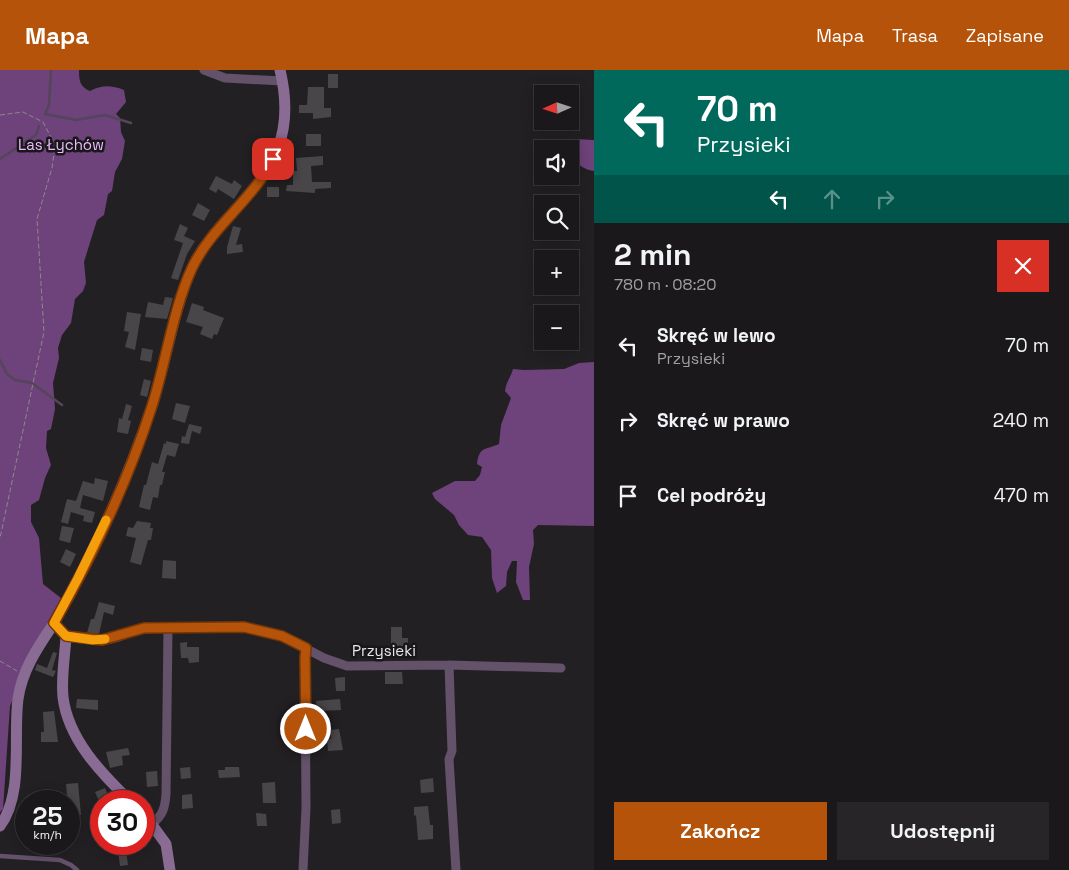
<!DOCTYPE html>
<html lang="pl">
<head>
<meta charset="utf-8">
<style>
	:root { --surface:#1a181a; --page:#272527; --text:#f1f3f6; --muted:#9fa0a2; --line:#383739; --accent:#b45309 }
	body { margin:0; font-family:"Space Grotesk",sans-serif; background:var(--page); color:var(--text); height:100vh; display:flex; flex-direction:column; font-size:19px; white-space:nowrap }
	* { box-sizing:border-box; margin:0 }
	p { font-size:16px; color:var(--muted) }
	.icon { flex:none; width:28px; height:28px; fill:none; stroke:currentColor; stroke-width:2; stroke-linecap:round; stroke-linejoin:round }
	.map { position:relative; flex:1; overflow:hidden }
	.sheet { display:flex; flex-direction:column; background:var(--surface); width:475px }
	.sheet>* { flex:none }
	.banner { background:#00695c; color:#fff; overflow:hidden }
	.needle { width:32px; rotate:267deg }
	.buttons { position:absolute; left:534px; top:15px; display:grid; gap:10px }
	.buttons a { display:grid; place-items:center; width:45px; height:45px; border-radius:0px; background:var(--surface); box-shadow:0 2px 12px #0003,0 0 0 1px var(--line); font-size:25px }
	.speed { position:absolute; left:15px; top:720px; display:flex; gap:10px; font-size:25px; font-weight:700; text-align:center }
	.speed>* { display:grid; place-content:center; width:65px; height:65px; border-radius:50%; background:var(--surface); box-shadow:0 2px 12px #0003,0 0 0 1px var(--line); line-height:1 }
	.speed small { font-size:12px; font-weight:400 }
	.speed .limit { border:8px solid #d22; background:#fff; color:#111 }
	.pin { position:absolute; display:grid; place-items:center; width:42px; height:42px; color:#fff; margin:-21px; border-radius:10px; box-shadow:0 2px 8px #0006 }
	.me { position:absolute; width:55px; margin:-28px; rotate:0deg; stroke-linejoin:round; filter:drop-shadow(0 0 4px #0008) }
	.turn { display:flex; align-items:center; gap:18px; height:105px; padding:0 20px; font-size:22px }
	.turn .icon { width:65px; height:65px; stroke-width:2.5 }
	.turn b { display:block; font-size:35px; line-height:42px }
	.lanes { display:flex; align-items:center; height:48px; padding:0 20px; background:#0003; justify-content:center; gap:25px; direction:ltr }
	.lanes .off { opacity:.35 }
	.round { display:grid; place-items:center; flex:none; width:52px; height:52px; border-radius:0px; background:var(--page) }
	.head { display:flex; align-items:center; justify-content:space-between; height:85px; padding:0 20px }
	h1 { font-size:30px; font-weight:700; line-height:38px }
	.cta { display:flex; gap:10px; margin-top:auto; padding:10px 20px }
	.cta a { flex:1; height:58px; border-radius:0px; background:var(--accent); color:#fff; font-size:20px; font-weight:700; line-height:58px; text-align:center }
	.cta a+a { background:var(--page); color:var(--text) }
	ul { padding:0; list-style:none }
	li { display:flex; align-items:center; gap:15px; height:75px; padding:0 20px }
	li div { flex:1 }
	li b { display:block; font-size:19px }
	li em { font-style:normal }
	header { display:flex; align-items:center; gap:30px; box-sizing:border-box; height:70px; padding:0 25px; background:var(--accent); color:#fff }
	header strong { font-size:24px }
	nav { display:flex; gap:28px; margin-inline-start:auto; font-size:18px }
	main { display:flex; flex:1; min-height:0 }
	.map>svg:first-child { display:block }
	.forest { fill:#6e427b }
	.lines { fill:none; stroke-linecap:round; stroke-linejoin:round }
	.stream { stroke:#54455a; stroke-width:2.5 }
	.building { fill:#494649 }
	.path { stroke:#8c8a8c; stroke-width:1; stroke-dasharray:5 2.5; stroke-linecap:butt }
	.lane { stroke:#64516a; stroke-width:4.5 }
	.street { stroke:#64516a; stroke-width:9 }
	.secondary { stroke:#8a6b94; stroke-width:11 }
	.route-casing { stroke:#753606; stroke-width:12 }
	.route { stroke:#b45309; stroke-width:9 }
	.slow { stroke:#f59e0b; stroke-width:9 }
	.labels { text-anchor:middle; stroke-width:5; stroke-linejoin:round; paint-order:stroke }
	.park-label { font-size:15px; fill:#edbafd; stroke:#19171a }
	.street-label { font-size:15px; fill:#e8e7e9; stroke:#19171a }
</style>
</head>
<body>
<header>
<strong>Mapa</strong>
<nav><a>Mapa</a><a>Trasa</a><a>Zapisane</a></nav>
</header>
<main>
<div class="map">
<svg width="594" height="800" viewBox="0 0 594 800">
	<rect width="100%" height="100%" fill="#232023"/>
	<path class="forest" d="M0,0H79C79,11 80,17 90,21C102,15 111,15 124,20L126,32L116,44L120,48L121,62L125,71L122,89L115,102L112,121L108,124L104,145L97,150L84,192L86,213L83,221L75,229L71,253L62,265L58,278L59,288L53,313L55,339L51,359L47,361L46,378L51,395L45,408L39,430L31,435V452L39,468L43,514L61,528L24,595L16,623L10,636L3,739L0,742Z
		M574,69L594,70V101C577,98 575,90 571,75Z
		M594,292V456L538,455L533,460L534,474L529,497L530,530H523L516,512L517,491H512L507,502L506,516L497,523L492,508L491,480L482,467L468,465L459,455L454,445L435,429L432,423L455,411H475L480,405L482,397L477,394C479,376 486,380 499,374L501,355L511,328L505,321C506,312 511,307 513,299L524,300L564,299L579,293Z"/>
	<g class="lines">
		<path class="stream" d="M51,0L49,35L45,44L76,50L105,45L131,53
			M0,89L36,65L39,56
			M0,290L7,304L15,310L32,313L62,335"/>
	</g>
	<path class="building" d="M328,4H338V18H328Z
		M308,17H324V38H331V47L313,49V43H299V35H307Z
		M306,64H321V76H306Z
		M323,86V95L311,96L312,112H331V118L315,119V123L286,121L287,115H293V101H297L296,88Z
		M216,106L232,114L234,110L242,116L234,129L218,119L216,123L209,119Z
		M267,117H279V127H267Z
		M198,133L210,140L204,151L192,145Z
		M180,154L188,158L184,166L195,171L187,184L178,210L171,208L183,173L174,170Z
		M233,156L241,158L236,175L242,174L243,182L227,184V177Z
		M165,227L173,228L167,249L145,247L148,232L163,235Z
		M192,233L204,237L203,240L224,248L217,265L214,264L212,269L200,264L203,257L186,252Z
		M127,242L141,244L135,280L125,277L129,262L124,261Z
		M142,278L153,280L151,292L140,290Z
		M144,309L151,311L147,327L140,325Z
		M176,333L190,336L185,353L172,349Z
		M126,334L132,336L128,350L131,351L128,364L117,362L119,348L122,349Z
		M189,354L202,357L200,364L192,361L189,374L181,373L182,366L185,367Z
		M166,371L179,374L175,387L167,385L162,402H165L162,415H160L158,428L153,427L150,440L139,437L144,415H146L152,392L158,394L164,373L166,374Z
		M95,408L108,411L103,431L83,425L80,438L95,442L92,453L83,451L84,446L71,442L68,454L61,452L67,429L76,431L83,411L94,414Z
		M137,451L151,453L150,458H153L151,470H148L141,495L130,492L136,468L126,466L128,457L133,458Z
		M62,456L74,458L70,473L59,470Z
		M66,479L76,484L70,497L60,492Z
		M163,490L176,491V509L162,508Z
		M99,532L115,536L113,545L104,542L99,564L87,563L91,549H94Z
		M391,557H402V568H408V578H391Z
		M187,572V577H199V592L189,593L188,588H181L180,573Z
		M53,582L57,583L52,600L56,601L53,607L35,600L37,594L47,598Z
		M385,602H402L403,614H385Z
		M345,607V621H336L335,608Z
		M77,629L98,630V640L76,638Z
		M340,629L341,640L317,641L316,631Z
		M54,641L58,672H41V662H44L43,642Z
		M339,659L343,680L328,681L327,669H331L330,660Z
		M128,678L130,685L122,686L123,695L110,698L106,682Z
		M190,697L191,708L181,709L180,698Z
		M225,697H239L240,707L219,708L218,700H225Z
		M157,701L158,716L147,717L146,702Z
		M433,708L434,722L421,723L420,710Z
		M275,712L276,733H263L262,713Z
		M78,713L81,745L69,746L66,714Z
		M105,718L110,729L100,733L95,722Z
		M192,724L193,738L182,739V725Z
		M428,736L430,755H433V769L418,770L416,745L414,746V737Z
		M340,739L341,753L332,754L331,740Z
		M256,743L266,744L267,756H257Z
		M126,780L128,795L120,796L118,781Z"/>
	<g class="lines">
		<path class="path" d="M0,45L23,42L43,52L55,75L52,98L37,149L44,262L0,468
			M0,591L17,601"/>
		<path class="lane" d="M0,786L60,790L71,795L77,800"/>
		<path class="street" d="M204,0L225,8L282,11
			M66,566C84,570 104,573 121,566C129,563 135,560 144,558L245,557L266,561L282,566L324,588L347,596L449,595L561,598
			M449,595L452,681L449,689L456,800
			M152,754C163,745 165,738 166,724L168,557
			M303,800L306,738L305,588L307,578"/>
		<path class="secondary" d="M130,731C101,703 68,669 63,627C61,607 65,586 66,566L54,553C93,485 127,411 152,336C166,292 174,238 192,198C213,153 260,125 278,78C287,54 286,25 280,0
			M144,744L166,774L170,800
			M0,756C24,724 13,667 18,629C22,600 38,577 54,553"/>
	</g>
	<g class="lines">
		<g class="route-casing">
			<path id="route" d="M273,89C253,130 212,156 192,198C173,239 166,292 152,336C128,411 93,485 54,553L66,566L102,570L144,558L244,557L282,566L306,578L305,588L306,659"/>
		</g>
		<use href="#route" class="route"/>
		<path class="slow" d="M105,569L93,570L66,566L54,553L78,508L106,450"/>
	</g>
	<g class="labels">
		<g class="park-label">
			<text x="61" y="80">Las Łychów</text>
		</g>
		<g class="street-label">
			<text x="384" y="586">Przysieki</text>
		</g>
	</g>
</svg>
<div class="buttons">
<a><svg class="needle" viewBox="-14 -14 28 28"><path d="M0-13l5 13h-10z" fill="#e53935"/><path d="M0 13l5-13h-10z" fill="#9fa0a2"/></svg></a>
<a><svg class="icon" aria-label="sound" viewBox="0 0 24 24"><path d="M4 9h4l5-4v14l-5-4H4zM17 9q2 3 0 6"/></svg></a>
<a><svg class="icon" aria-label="search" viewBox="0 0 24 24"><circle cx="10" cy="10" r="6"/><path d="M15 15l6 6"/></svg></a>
<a>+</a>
<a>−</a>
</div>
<div class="speed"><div>25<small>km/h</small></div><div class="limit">30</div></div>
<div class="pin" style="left:273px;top:89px;background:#d93025"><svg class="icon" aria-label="arrive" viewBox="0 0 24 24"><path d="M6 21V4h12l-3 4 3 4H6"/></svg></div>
<svg class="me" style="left:306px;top:659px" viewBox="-20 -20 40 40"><circle r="17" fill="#b45309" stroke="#fff" stroke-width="3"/><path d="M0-11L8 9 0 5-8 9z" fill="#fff"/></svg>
</div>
<section class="sheet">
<div class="banner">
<div class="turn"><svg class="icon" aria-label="left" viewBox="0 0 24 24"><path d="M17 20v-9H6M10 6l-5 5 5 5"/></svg><div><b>70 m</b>Przysieki</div></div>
<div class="lanes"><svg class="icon" aria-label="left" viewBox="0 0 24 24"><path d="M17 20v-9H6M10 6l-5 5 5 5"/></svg><svg class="icon off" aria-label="ahead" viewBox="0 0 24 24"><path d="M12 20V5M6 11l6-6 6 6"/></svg><svg class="icon off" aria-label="right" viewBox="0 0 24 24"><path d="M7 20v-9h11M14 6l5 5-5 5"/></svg></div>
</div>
<div class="head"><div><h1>2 min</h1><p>780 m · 08:20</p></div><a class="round" style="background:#d93025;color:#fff"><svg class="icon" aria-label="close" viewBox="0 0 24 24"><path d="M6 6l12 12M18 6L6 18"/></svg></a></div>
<ul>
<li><svg class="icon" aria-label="left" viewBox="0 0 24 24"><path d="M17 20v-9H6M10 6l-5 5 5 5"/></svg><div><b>Skręć w lewo</b><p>Przysieki</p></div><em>70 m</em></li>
<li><svg class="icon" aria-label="right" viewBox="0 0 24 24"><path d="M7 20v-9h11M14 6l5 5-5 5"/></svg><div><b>Skręć w prawo</b></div><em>240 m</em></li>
<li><svg class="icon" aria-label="arrive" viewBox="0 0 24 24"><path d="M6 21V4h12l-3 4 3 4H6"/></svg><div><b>Cel podróży</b></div><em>470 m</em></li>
</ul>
<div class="cta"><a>Zakończ</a><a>Udostępnij</a></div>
</section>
</main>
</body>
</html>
